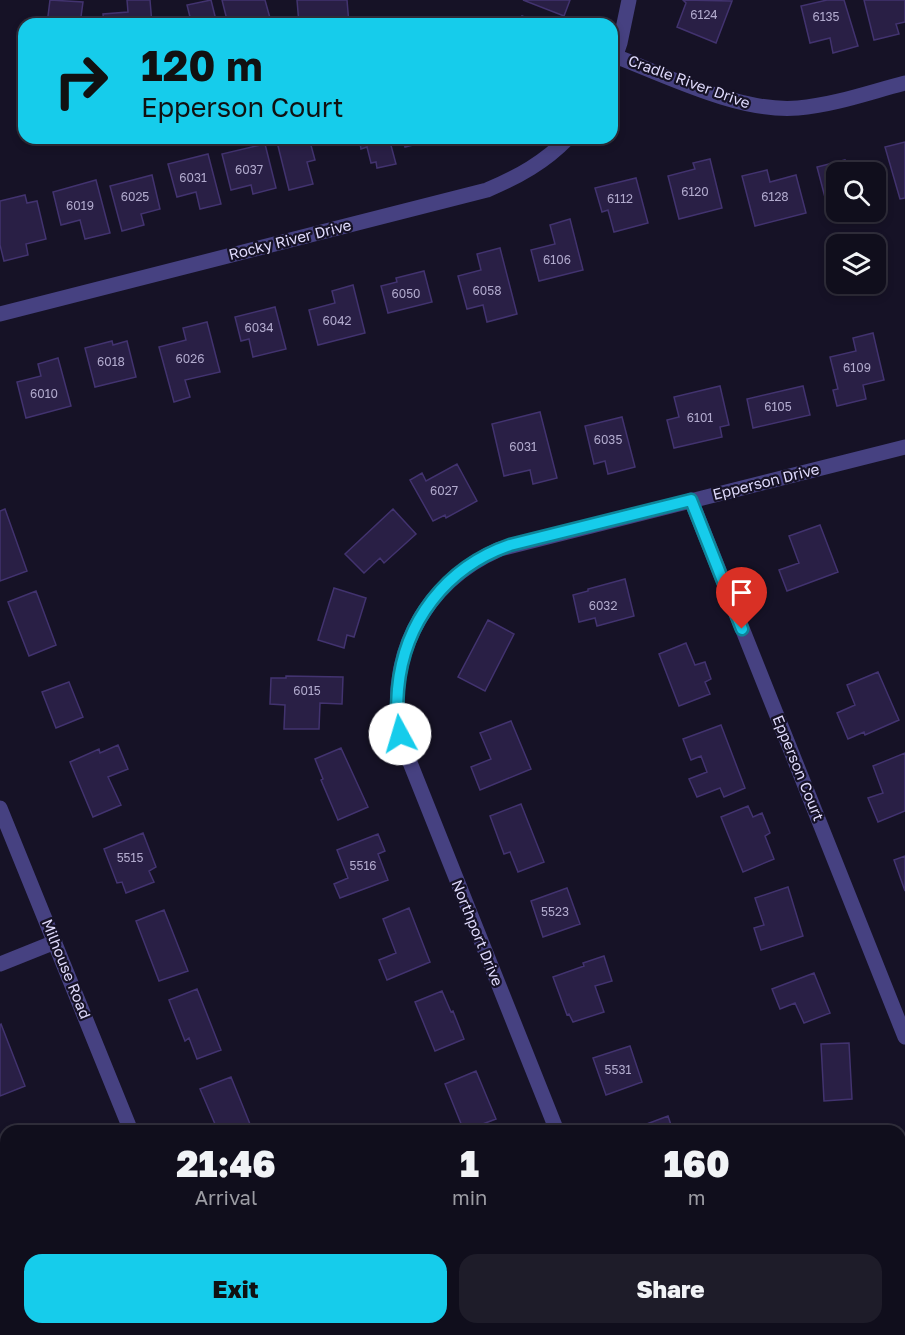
<!DOCTYPE html>
<html lang="en">
<head>
<meta charset="utf-8">
<style>
	:root { --surface:#100e1c; --page:#1e1c29; --text:#f1f3f6; --muted:#9c9ca3; --line:#302e3b; --accent:#16cceb }
	body { margin:0; font-family:"Golos Text",sans-serif; background:var(--page); color:var(--text); height:100vh; display:flex; flex-direction:column; font-size:22px; white-space:nowrap }
	* { box-sizing:border-box; margin:0 }
	p { font-size:20px; color:var(--muted) }
	.icon { flex:none; width:33px; height:33px; fill:none; stroke:currentColor; stroke-width:2; stroke-linecap:round; stroke-linejoin:round }
	.map { position:relative; flex:1; overflow:hidden }
	.details { position:absolute; left:0px; top:1125px; width:906px; height:210px; display:flex; flex-direction:column; background:var(--surface); border-radius:18px 18px 0 0; box-shadow:0 3px 9px #0003,0 0 0 2px var(--line) }
	.details>* { flex:none }
	.top-card { position:absolute; left:18px; top:18px; width:600px; height:126px; border-radius:18px; box-shadow:0 3px 9px #0003,0 0 0 2px var(--line); background:#16cceb; color:#111; overflow:hidden }
	.fabs { position:absolute; left:826px; top:162px; display:grid; gap:12px }
	.fabs a { display:grid; place-items:center; width:60px; height:60px; border-radius:12px; background:var(--surface); box-shadow:0 3px 9px #0003,0 0 0 2px var(--line); font-size:30px }
	.pin { position:absolute; display:grid; place-items:center; width:51px; height:51px; color:#fff; margin:-62px -26px; border-radius:50% 50% 50% 0; rotate:-45deg; box-shadow:0 0 6px #0007 }
	.pin .icon { rotate:45deg }
	.me { position:absolute; width:66px; margin:-33px; rotate:354deg; stroke-linejoin:round; filter:drop-shadow(0 0 4px #0008) }
	.turn { display:flex; align-items:center; gap:21px; height:126px; padding:0 24px; font-size:27px }
	.turn .icon { width:78px; height:78px; stroke-width:2.5 }
	.turn b { display:block; font-size:42px; line-height:51px }
	.eta { display:flex; justify-content:space-evenly; align-items:center; height:102px; text-align:center }
	.eta b { font-size:36px; font-weight:800; line-height:42px }
	.button { display:flex; gap:12px; margin-top:auto; padding:12px 24px }
	.button a { flex:1; height:69px; border-radius:18px; background:var(--accent); color:#111; font-size:24px; font-weight:800; line-height:69px; text-align:center }
	.button a+a { background:var(--page); color:var(--text) }
	.map>svg:first-child { display:block }
	.building { fill:#291f45; stroke:#42336f; stroke-width:1.5 }
	.lines { fill:none; stroke-linecap:round; stroke-linejoin:round }
	.minor { stroke:#464181; stroke-width:15 }
	.route-casing { stroke:#0e8599; stroke-width:15 }
	.route { stroke:#16cceb; stroke-width:10 }
	.labels { text-anchor:middle; stroke-width:4.5; stroke-linejoin:round; paint-order:stroke }
	.number-label { font-size:12px; fill:#b2abce }
	.street-label { font-size:15px; fill:#dfdafc; stroke:#161226 }
</style>
</head>
<body>
<div class="map">
<svg width="905" height="1335" viewBox="0 0 905 1335">
	<rect width="100%" height="100%" fill="#161226"/>
	<path class="building" d="M50,0L83,2L80,24H47Z
		M127,0H150L152,24H104L103,14L128,12Z
		M211,0L217,24H168L167,22L190,17L187,5Z
		M222,0H265L270,18L247,24H228Z
		M297,0H347L349,24H299Z
		M523,0H570L564,16Z
		M683,0L732,1L716,43L677,27L686,3Z
		M827,0H844L858,46L833,53L830,38L810,43L801,6Z
		M864,0H905V22L896,24L899,34L874,40Z
		M522,16L542,24H519Z
		M276,138H309L315,160L307,162L313,184L289,190Z
		M359,138H389L396,164L377,168L376,162L371,163L367,147L361,149Z
		M402,138H440L405,147Z
		M905,142V198L900,199L885,147Z
		M265,144L276,188L253,194L251,185L231,190L222,154Z
		M208,154L221,204L200,209L196,192L177,197L168,164Z
		M710,159L722,208L679,219L668,176L695,169L693,163Z
		M845,160L848,172L873,167L874,172H837V212H864L831,220L817,167Z
		M767,170L770,182L796,175L806,213L755,226L742,176Z
		M152,175L160,209L141,214L144,225L122,231L110,186Z
		M636,178L648,223L614,232L608,210L602,212L595,188Z
		M96,180L110,233L85,239L80,220L61,225L53,192Z
		M876,180L883,207L876,209Z
		M25,195L27,203L37,201L46,239L26,244L28,255L4,261L0,245V201Z
		M570,219L583,270L539,281L531,250L555,244L550,225Z
		M500,248L517,314L487,322L483,305L467,309L458,276L481,270L477,254Z
		M424,271L432,302L388,313L381,286L397,282L396,278Z
		M353,285L365,333L318,345L309,310L335,303L332,291Z
		M275,307L286,349L253,357L249,339L241,341L235,317Z
		M207,322L220,372L185,380L190,397L174,402L159,347L186,340L183,328Z
		M873,333L884,380L863,385L866,399L837,406L833,390L838,389L830,357L856,351L853,338Z
		M112,341L113,345L127,341L136,377L95,387L85,348Z
		M58,358L71,406L26,418L17,382L41,376L38,364Z
		M720,386L729,425L720,427L722,437L674,448L667,420L679,417L674,397Z
		M803,386L810,415L753,428L747,399Z
		M540,412L557,478L533,484L530,470L504,476L492,424Z
		M622,417L635,467L608,474L605,461L594,464L585,426Z
		M457,464L477,501L446,518L445,515L433,521L410,480L422,473L426,481Z
		M5,509L27,571L0,581V511Z
		M393,509L416,534L384,563L380,558L364,573L345,554Z
		M820,525L838,572L787,591L779,570L799,563L789,536Z
		M625,579L634,616L597,626L595,618L579,622L573,595L588,591V589Z
		M334,588L366,598L354,637L347,635L344,648L318,640Z
		M36,591L56,645L29,656L8,602Z
		M488,620L514,634L485,691L458,677Z
		M686,643L695,665L705,662L711,679L705,682L710,694L679,706L659,654Z
		M878,672L899,720L865,735L864,732L848,739L837,713L855,705L847,685Z
		M286,676L343,677L342,704L320,703L319,729H284L285,705L270,704L271,678H286Z
		M69,682L83,717L56,728L42,692Z
		M511,721L531,769L480,790L471,767L491,759L480,733Z
		M721,725L745,788L724,797L720,788L697,797L689,779L707,772L701,756L691,760L683,739Z
		M118,745L128,769L108,777L121,805L93,817L70,762L99,749L100,753Z
		M341,748L368,807L338,820L321,780L323,779L315,759Z
		M905,753V811L878,822L868,798L883,793L873,766Z
		M521,804L544,862L518,872L510,852L504,854L490,816Z
		M748,806L753,817L762,813L770,833L765,836L774,859L743,872L721,817Z
		M143,833L156,867L149,871L154,882L126,893L122,882L117,883L104,849Z
		M378,834L385,851L378,854L388,880L340,898L334,884L348,878L337,850Z
		M905,856V891L894,860Z
		M788,887L803,936L761,950L754,928L764,925L755,898Z
		M567,888L580,924L543,937L531,901Z
		M409,908L430,962L387,980L379,960L396,953L383,919Z
		M164,910L188,971L159,981L136,921Z
		M604,956L612,981L595,986L604,1012L573,1022L569,1014L567,1015L553,977L584,966L583,963Z
		M814,973L830,1013L804,1023L795,1003L780,1009L772,989Z
		M197,989L221,1050L197,1059L189,1038L185,1041L169,1000Z
		M442,991L451,1012L453,1011L464,1039L435,1051L415,1002Z
		M1,1024L25,1086L0,1096V1025Z
		M849,1043L852,1099L824,1101L821,1044Z
		M630,1046L642,1082L606,1095L593,1058Z
		M476,1071L496,1119L464,1131L445,1084Z
		M231,1077L250,1124L234,1131H218L200,1089Z
		M668,1116L673,1131H628Z
		M6,1167V1189L0,1174V1170Z
		M901,1191H905V1222L900,1221Z
		M6,1203V1225L0,1227V1205Z
		M298,1329H341L343,1335H300Z
		M534,1329H577L572,1332L573,1335H530L533,1334L532,1330Z
		M696,1329H722L707,1335H698Z"/>
	<g class="lines">
		<path class="minor" d="M615,56C669,77 741,113 798,108C834,105 870,92 905,83
			M612,67L620,43L629,0
			M0,314L487,190C518,177 545,162 568,138
			M691,500L905,1037
			M0,808L131,1131
			M0,964L55,942
			M557,1131L403,745C382,662 422,583 500,549L905,447
			M210,1329L213,1335
			M637,1329L640,1335"/>
	</g>
	<g class="lines">
		<g class="route-casing">
			<path id="route" d="M400,734C396,719 397,704 398,689C404,622 446,567 510,545L691,500L742,629"/>
		</g>
		<use href="#route" class="route"/>
	</g>
	<g class="labels">
		<g class="number-label">
			<text x="704" y="19">6124</text>
			<text x="826" y="21">6135</text>
			<text x="249" y="174">6037</text>
			<text x="193" y="182">6031</text>
			<text x="695" y="196">6120</text>
			<text x="135" y="201">6025</text>
			<text x="775" y="201">6128</text>
			<text x="620" y="203">6112</text>
			<text x="80" y="210">6019</text>
			<text x="557" y="264">6106</text>
			<text x="487" y="295">6058</text>
			<text x="406" y="298">6050</text>
			<text x="337" y="325">6042</text>
			<text x="259" y="332">6034</text>
			<text x="190" y="363">6026</text>
			<text x="111" y="366">6018</text>
			<text x="857" y="372">6109</text>
			<text x="44" y="398">6010</text>
			<text x="778" y="411">6105</text>
			<text x="700" y="422">6101</text>
			<text x="608" y="444">6035</text>
			<text x="523" y="451">6031</text>
			<text x="444" y="495">6027</text>
			<text x="603" y="610">6032</text>
			<text x="307" y="695">6015</text>
			<text x="130" y="862">5515</text>
			<text x="363" y="870">5516</text>
			<text x="555" y="916">5523</text>
			<text x="618" y="1074">5531</text>
		</g>
		<g class="street-label">
			<text transform="translate(689 82) rotate(20)" y="5">Cradle River Drive</text>
			<text transform="translate(290 240) rotate(-14)" y="5">Rocky River Drive</text>
			<text transform="translate(766 482) rotate(-14)" y="5">Epperson Drive</text>
			<text transform="translate(798 768) rotate(68)" y="5">Epperson Court</text>
			<text transform="translate(477 933) rotate(68)" y="5">Northport Drive</text>
			<text transform="translate(66 969) rotate(68)" y="5">Milhouse Road</text>
		</g>
	</g>
</svg>
<div class="fabs">
<a><svg class="icon" aria-label="search" viewBox="0 0 24 24"><circle cx="10" cy="10" r="6"/><path d="M15 15l6 6"/></svg></a>
<a><svg class="icon" aria-label="layers" viewBox="0 0 24 24"><path d="M12 4l9 5-9 5-9-5zM3 14l9 5 9-5"/></svg></a>
</div>
<div class="pin" style="left:742px;top:629px;background:#d93025"><svg class="icon" aria-label="arrive" viewBox="0 0 24 24"><path d="M6 21V4h12l-3 4 3 4H6"/></svg></div>
<svg class="me" style="left:400px;top:734px" viewBox="-20 -20 40 40"><circle r="19" fill="#fff"/><path d="M0-13L10 11 0 6-10 11z" fill="#16cceb"/></svg>
<div class="top-card">
<div class="turn"><svg class="icon" aria-label="right" viewBox="0 0 24 24"><path d="M7 20v-9h11M14 6l5 5-5 5"/></svg><div><b>120 m</b>Epperson Court</div></div>
</div>
<section class="details">
<div class="eta">
<div><b>21:46</b><p>Arrival</p></div>
<div><b>1</b><p>min</p></div>
<div><b>160</b><p>m</p></div>
</div>
<div class="button"><a>Exit</a><a>Share</a></div>
</section>
</div>
</body>
</html>
